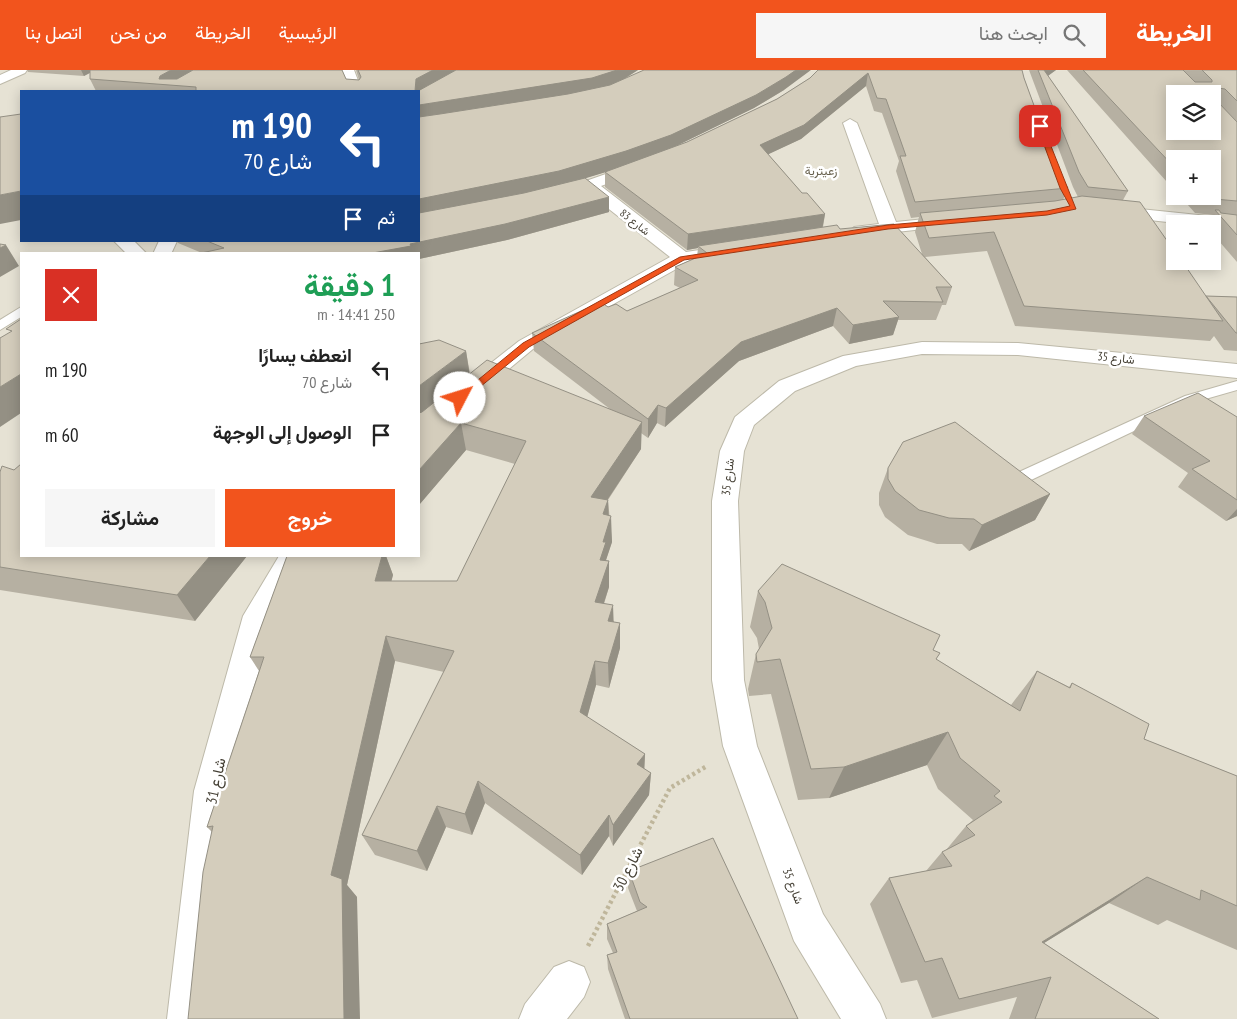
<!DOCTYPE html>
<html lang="ar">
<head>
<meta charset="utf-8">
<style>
	:root { --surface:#fff; --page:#f6f6f6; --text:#222; --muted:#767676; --accent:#f2541d }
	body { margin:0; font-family:"PT Sans Narrow",Vazirmatn,sans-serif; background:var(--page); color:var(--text); direction:rtl; height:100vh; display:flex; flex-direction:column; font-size:19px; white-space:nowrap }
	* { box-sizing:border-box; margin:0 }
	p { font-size:16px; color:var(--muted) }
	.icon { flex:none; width:28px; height:28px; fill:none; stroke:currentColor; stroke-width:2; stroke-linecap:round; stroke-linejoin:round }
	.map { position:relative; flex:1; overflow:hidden; direction:ltr }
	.drawer { position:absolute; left:20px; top:182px; width:400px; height:305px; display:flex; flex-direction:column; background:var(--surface); border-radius:0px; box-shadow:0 2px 12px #0003; direction:rtl }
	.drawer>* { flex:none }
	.guide { position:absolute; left:20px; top:20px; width:400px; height:152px; border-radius:0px; box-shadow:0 2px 12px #0003; direction:rtl; background:#1a4fa0; color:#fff; overflow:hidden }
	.buttons { position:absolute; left:1166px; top:15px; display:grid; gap:10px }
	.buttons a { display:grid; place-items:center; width:55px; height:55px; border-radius:0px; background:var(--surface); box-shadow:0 2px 12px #0003; font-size:25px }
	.pin { position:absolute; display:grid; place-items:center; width:42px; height:42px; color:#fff; margin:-21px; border-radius:10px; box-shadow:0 2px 8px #0006 }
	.me { position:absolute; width:55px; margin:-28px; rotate:50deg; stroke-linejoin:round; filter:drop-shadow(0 0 4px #0008) }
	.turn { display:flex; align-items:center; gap:18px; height:105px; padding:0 25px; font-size:22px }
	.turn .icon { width:65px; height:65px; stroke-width:2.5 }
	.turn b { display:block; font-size:35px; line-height:42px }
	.then { display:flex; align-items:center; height:48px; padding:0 25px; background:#0003; gap:10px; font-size:19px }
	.round { display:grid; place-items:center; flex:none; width:52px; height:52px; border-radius:0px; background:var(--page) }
	.summary { display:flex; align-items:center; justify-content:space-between; height:85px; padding:0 25px }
	h1 { font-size:30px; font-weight:700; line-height:38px; color:#1e9e55 }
	.primary-button { display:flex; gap:10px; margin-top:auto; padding:10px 25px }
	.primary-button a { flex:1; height:58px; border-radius:0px; background:var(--accent); color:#fff; font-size:20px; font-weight:700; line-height:58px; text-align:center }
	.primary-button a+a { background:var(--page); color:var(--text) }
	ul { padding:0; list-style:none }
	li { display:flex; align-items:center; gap:15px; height:65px; padding:0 25px }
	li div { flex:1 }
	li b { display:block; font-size:19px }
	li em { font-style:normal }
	header { display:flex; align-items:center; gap:30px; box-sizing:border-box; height:70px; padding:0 25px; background:var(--accent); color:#fff }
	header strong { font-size:24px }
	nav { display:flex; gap:28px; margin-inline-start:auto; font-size:18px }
	.search { width:350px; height:45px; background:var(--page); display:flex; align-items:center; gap:12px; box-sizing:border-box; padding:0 18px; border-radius:0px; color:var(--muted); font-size:19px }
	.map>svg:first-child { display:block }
	.residential { fill:#e6e2d4; fill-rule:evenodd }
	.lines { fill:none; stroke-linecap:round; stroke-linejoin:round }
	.service-casing { stroke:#bdb9a9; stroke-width:2 }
	.minor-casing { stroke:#bdb9a9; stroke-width:2 }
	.path { stroke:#bfb69b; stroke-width:4.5; stroke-dasharray:3 3; stroke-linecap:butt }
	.service { fill:#fff; fill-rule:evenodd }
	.minor { fill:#fff; fill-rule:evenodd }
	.wall { fill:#b6b0a2; fill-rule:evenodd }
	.shaded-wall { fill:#949084 }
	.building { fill:#d4cdbc; stroke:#949084; fill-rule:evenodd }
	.route { fill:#f2541d; stroke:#9d3713 }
	.labels { text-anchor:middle; stroke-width:5; stroke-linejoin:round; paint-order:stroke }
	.far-street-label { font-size:11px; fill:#454035; stroke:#fff }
	.far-quarter-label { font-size:12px; fill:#67604d; stroke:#fff }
	.street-label { font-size:12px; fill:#454035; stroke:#fff }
	.near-street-label { font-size:15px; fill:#454035; stroke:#fff }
</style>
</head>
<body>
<header>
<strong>الخريطة</strong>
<div class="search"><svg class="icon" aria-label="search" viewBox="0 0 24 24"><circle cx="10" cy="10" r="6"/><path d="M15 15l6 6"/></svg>ابحث هنا</div>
<nav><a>الرئيسية</a><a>الخريطة</a><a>من نحن</a><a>اتصل بنا</a></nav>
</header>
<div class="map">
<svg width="1237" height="949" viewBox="0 0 1237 949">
	<rect width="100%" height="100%" fill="#f2f0e6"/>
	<path class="residential" d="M0,0H1237V949H0ZM21,21H419V171H21ZM1175,24H1212V61H1175ZM1175,89H1212V126H1175ZM1175,154H1212V191H1175ZM21,184H419V486H21Z"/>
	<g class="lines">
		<g class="service-casing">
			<path id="service" d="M21,237V247L0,260V250Z
				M1237,311V320L1195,332L1031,410L1025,412L1019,410L1017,406L1019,402L1185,326Z"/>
		</g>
		<g class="minor-casing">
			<path id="minor" d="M11,0H27L25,3L0,14V5Z
				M342,0H354L362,21H350Z
				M850,49L857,53L896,152L954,146L960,147L963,151L960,155L860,166L854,165L851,161L854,157L879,154L843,53Z
				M640,92L645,94L648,97L645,100L601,116L686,182L733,175L739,176L742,180L739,184L687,193L533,279L427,367L419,370V350L519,271L670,187L586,121L557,128L551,126L549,123L551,120L583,112Z
				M1111,136L1237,149V159L1212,157V154H1185L1105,145L1103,141L1105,137Z
				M114,171H134L147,184H127Z
				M159,171H177L171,184H153Z
				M922,272L1018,273L1237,294V308L1018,285L922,284L856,296L795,321L754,355L744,381L738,431L744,610L757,676L823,844L880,934L886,949H841L794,871L723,676L712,610V431L720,381L735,347L779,311L843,286Z
				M279,486H308L272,548L230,721L209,949H167L194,721L243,546Z
				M569,891L584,897L590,912L584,927L567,949H519L525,934L554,897Z"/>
		</g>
		<path class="path" d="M588,876L670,718L707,696"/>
		<use href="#service" class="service"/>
		<use href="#minor" class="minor"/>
	</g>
	<path class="wall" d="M27,0H342L346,9L359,10L356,0H638L626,8L784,20L754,38L678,75L687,72L777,29L810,8L818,0L1024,8L1059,104L1068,118L1063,130L1078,127L1073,117L1029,0H1056L1048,6L1128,121L1123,130L1206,226L1237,227V281L1224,280L1214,266L1210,271L1015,256L987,181L925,187L952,217L946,235H942L936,250H898L893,265L849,274L833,256L739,291L665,357L657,353L648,368L641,363V379L608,430L612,472L606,490L609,491V517L604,534L614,552L620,553V578L609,618L596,615L587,647L645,684L644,699L651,703L649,725L613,776L609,766L582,805L485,733L472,765L446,757L427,801L375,785L362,765L444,602L395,591L347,815L357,827L212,762L207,757L259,601L250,587L287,486H386L393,505L391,511H457L515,394L466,380L419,435L466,281L470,304L610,339L534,281L532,263L608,237L627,241L680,218L674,215L675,197L697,187L698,178L687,180L605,117V102L585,108L609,142L507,170L419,189V184L202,183L178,173L177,171H419V21H96L90,9V3L84,6L28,2ZM866,16L874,41L882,43L899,91L896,101L911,148L919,147L915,162L922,184L840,159L823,157L825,144L802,123L768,84L801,69Z
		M1067,0H1237V192L1212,163V154H1207L1213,145L1195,143L1180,126H1212L1175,89V121Z
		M1144,346L1237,347V446L1226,451L1178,417L1188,403L1132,364Z
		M888,398L1050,424L1035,450L969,481L962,474H937L908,465L885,447L879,435V423Z
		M0,402L247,486L195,551L0,520Z
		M758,521L940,583L936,589L1011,635L1037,601L1069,617L1072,613L1144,669L1237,706V880L1167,850L1158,855L1109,833L1044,873L1159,949H1009L1017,927L932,948L917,910L901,913L870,834L889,808L926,801L942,782L946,780L966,756L973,750L938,719L927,695L829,728L798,730L771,624L749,626L748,619L756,584L759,579L757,568L750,557Z
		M629,801L798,949H625L608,899L607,885L613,883L607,869V854L637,841L628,818Z"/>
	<path class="shaded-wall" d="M81,0H95L84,6Z
		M171,0H197L172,15L159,9L160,6Z
		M433,0H457L419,22L415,21L416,9Z
		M617,0H638L619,12L593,21L419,49V35Z
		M796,0H811L784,20L754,38L670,79L626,96L560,116L419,145V129Z
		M1044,0H1056L1042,10Z
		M868,3L866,16L801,69L758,89L760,75Z
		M21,121V150L0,154V125Z
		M609,127V142L507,170L419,189V184H367L410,174Z
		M825,144L822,160L698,176V178L687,180L688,164Z
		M6,175L19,196L0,207V178Z
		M837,238L833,256L739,291L665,357L666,338L741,272Z
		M899,247L893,265L849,274L853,255Z
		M466,281L470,307L419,348V316Z
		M21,304V343L0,357V317Z
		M658,335L657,353L648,368V349Z
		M642,352L641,379L592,453L591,427Z
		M461,353L466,380L419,435V400Z
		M1050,424L1035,450L969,481L982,455Z
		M608,430L609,454L611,446L612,472L606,490V499L609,491V517L596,557L595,532L600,490L603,444Z
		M1237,439V446L1226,451Z
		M210,486H247L195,551L177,525Z
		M382,486H386L393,505L385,537L375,511Z
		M613,535L614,561L608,551Z
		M620,553V578L609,618L608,593Z
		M386,566L395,591L347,815L357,827L360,949H344L331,805Z
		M595,591L596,615L582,666L580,642Z
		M948,662L927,695L829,728L844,697Z
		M645,684L644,707L637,694Z
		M651,703L649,725L613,776V755Z
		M478,711L485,733L472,765L465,744Z
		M437,736L446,757L427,801L417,781Z
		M609,745V766L582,805L580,785Z
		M1147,807L1109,833L1010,894L1042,872Z"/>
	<path class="building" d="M90,0H171L160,6L159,9H177L193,0H342L346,9L359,10L361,7L358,0H433L416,9L415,21H418L456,0H617L592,8L419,35V21H196V17L90,9Z
		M644,0H796L786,7L756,25L671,65L626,81L559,101L419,129V47L440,44L568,24L610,15Z
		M818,0H1022L1024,8L1059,104L1068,118L915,132L900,86H906L886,29L877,28L868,3L804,55L760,75L802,123H807L825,144L688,164L605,102L687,72L777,29L810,8Z
		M1038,0H1044L1128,121L1088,117L1079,102Z
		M1083,0H1183L1195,12H1212V10L1202,0H1237V31L1225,19L1218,18L1217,31L1237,52V131L1203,128L1202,126H1212V89H1175V98ZM1175,24H1212V61H1175Z
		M21,44V121L0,125V47Z
		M585,108L609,127L505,154L410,174L411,176L367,184H197L224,178L207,171H419V143L524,123Z
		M1082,126L1140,132L1175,182V191H1182L1223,251L1024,236L994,162L929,168L920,143L1055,131Z
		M1215,140H1219L1221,143L1237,145V165Z
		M894,154L952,217H936L943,232L883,231L899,247L853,255L837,238L741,272L666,338L658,335L648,349L532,263L601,232L608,237L616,234L627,241L698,210L675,197L707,183L698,176L837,155L840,159Z
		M0,174L6,175L0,178Z
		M1206,226L1237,227V263H1236Z
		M21,249V304L0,317V268L12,261L6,259Z
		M439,270L466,281L419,316V274Z
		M487,290L642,352L591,427L608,430L603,444L611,446L603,472H606L600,490L609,491L595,532L613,535L608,551L620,553L608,593L595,591L580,642L645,684L637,694L651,703L613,755L609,745L580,785L478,711L465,744L437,736L417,781L362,765L454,581L386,566L331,805L342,809L344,949H188L203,802L213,756L207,757L264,587H250L287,486H382L375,511H457L526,371L461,353L419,400V343L422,342Z
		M1198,323L1237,347V430L1192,399L1210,391L1144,346Z
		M955,352L1050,424L982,455L974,449L949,448L919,440L895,421L888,409V398L903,372Z
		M21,394V486H210L177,525L0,497V402L2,396L14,400Z
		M782,494L940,565L933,580L940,583L936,589L1020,641L1037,601L1070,618L1072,613L1149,654L1144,669L1237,706V836L1201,820L1200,830L1147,807L1042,872L1159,949H1035L1051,907L959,929L942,888L925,892L889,808L952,796L942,782L975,765L966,756L1002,732L994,726L1000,721L960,688L948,662L844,697L811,699L780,589L757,592L756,584L772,558L765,532L758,521Z
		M713,768L798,949H630L607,885L617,882L607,854L647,837L640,832L629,801Z"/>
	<path class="route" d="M1040,54L1043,56L1076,139L1047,145L888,159L684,190L529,277L464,330H457L456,328L523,273L680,187L888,155L1047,141L1070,136L1060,118L1037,56Z"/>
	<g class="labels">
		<g class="far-street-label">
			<text transform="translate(635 152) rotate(38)" y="4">شارع 83</text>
		</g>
		<g class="far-quarter-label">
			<text x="821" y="105">زعيترية</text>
		</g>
		<g class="street-label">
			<text transform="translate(1116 288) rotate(6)" y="4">شارع 35</text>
			<text transform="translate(728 407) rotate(-83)" y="4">شارع 35</text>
			<text transform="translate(793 816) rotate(69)" y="4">شارع 35</text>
		</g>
		<g class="near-street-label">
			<text transform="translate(216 711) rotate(-78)" y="5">شارع 31</text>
			<text transform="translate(628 799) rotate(-63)" y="5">شارع 30</text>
		</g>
	</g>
</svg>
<div class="buttons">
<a><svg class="icon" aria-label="layers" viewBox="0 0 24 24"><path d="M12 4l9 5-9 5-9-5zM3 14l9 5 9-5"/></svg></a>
<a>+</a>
<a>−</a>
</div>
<div class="pin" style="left:1040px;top:56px;background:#d93025"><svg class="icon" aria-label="arrive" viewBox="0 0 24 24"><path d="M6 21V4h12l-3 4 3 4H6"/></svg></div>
<svg class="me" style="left:460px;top:328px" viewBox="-20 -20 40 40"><circle r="19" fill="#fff"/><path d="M0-13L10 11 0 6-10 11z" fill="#f2541d"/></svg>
<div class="guide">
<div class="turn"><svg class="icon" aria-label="left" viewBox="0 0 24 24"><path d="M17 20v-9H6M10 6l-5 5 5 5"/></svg><div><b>190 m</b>شارع 70</div></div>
<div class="then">ثم<svg class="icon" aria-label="arrive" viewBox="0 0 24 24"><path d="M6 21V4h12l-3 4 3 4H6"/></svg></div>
</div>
<section class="drawer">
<div class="summary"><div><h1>1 دقيقة</h1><p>250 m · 14:41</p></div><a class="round" style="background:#d93025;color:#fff"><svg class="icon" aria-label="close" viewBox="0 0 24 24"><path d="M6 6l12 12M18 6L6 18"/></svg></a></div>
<ul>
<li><svg class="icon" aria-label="left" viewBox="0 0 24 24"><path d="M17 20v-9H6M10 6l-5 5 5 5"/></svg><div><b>انعطف يسارًا</b><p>شارع 70</p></div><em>190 m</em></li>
<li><svg class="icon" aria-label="arrive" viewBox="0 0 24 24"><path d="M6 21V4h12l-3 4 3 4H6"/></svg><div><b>الوصول إلى الوجهة</b></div><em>60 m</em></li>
</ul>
<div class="primary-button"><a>خروج</a><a>مشاركة</a></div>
</section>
</div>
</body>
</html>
